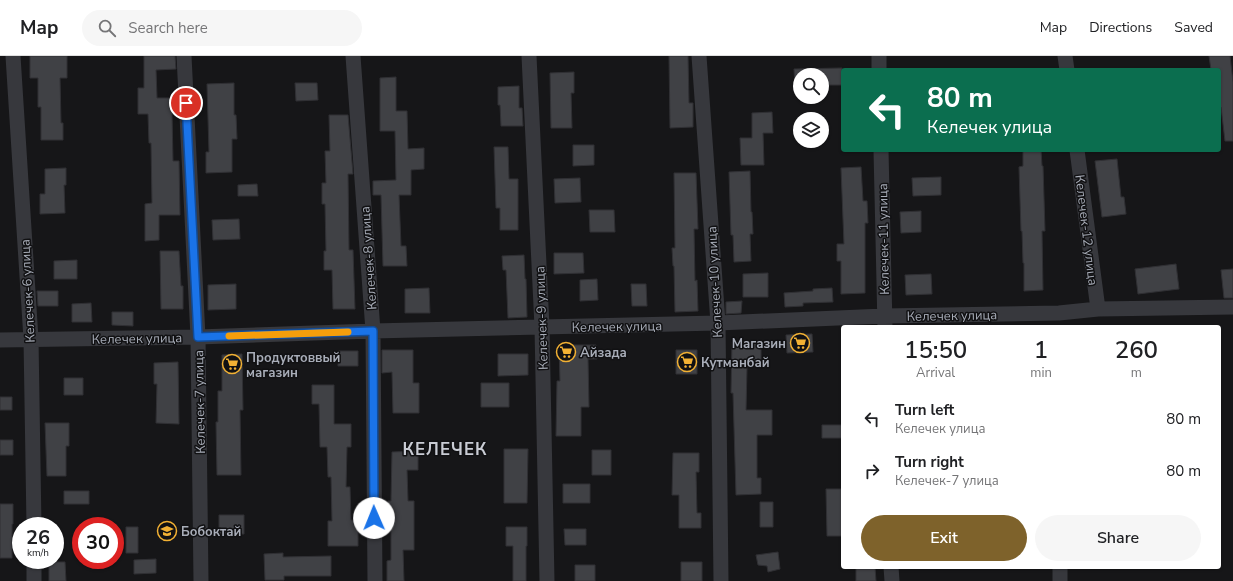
<!DOCTYPE html>
<html lang="en">
<head>
<meta charset="utf-8">
<style>
	:root { --surface:#fff; --page:#f6f6f6; --text:#202124; --muted:#757577; --line:#e0e0e0; --accent:#7e622b }
	body { margin:0; font-family:"Nunito Sans",sans-serif; background:var(--page); color:var(--text); height:100vh; display:flex; flex-direction:column; font-size:15px; white-space:nowrap }
	* { box-sizing:border-box; margin:0 }
	p { font-size:13px; color:var(--muted) }
	.icon { flex:none; width:22px; height:22px; fill:none; stroke:currentColor; stroke-width:2; stroke-linecap:round; stroke-linejoin:round }
	.map { position:relative; flex:1; overflow:hidden }
	.drawer { position:absolute; left:841px; top:269px; width:380px; height:244px; display:flex; flex-direction:column; background:var(--surface); border-radius:4px; box-shadow:0 1px 3px #0004 }
	.drawer>* { flex:none }
	.hud { position:absolute; left:841px; top:12px; width:380px; height:84px; border-radius:4px; box-shadow:0 1px 3px #0004; background:#0b6e4f; color:#fff; overflow:hidden }
	.buttons { position:absolute; left:793px; top:12px; display:grid; gap:8px }
	.buttons a { display:grid; place-items:center; width:36px; height:36px; border-radius:50%; background:var(--surface); box-shadow:0 1px 3px #0004; font-size:20px }
	.speed { position:absolute; left:12px; top:461px; display:flex; gap:8px; font-size:20px; font-weight:700; text-align:center }
	.speed>* { display:grid; place-content:center; width:52px; height:52px; border-radius:50%; background:var(--surface); box-shadow:0 1px 3px #0004; line-height:1 }
	.speed small { font-size:10px; font-weight:400 }
	.speed .limit { border:6px solid #d22; background:#fff; color:#111 }
	.pin { position:absolute; display:grid; place-items:center; width:34px; height:34px; color:#fff; margin:-17px; border:2px solid #fff; border-radius:50%; box-shadow:0 1px 4px #0007 }
	.me { position:absolute; width:44px; margin:-22px; rotate:359deg; stroke-linejoin:round; filter:drop-shadow(0 0 3px #0008) }
	.turn { display:flex; align-items:center; gap:14px; height:84px; padding:0 20px; font-size:18px }
	.turn .icon { width:52px; height:52px; stroke-width:2.5 }
	.turn b { display:block; font-size:28px; line-height:34px }
	.eta { display:flex; justify-content:space-evenly; align-items:center; height:68px; text-align:center }
	.eta b { font-size:24px; font-weight:600; line-height:28px }
	.primary-button { display:flex; gap:8px; margin-top:auto; padding:8px 20px }
	.primary-button a { flex:1; height:46px; border-radius:24px; background:var(--accent); color:#fff; font-size:16px; font-weight:600; line-height:46px; text-align:center }
	.primary-button a+a { background:var(--page); color:var(--text) }
	ul { padding:0; list-style:none }
	li { display:flex; align-items:center; gap:12px; height:52px; padding:0 20px }
	li div { flex:1 }
	li b { display:block; font-size:15px }
	li em { font-style:normal }
	header { display:flex; align-items:center; gap:24px; box-sizing:border-box; height:56px; padding:0 20px; background:var(--surface); border-bottom:1px solid var(--line) }
	header strong { font-size:19px }
	nav { display:flex; gap:22px; margin-inline-start:auto; font-size:14px }
	.search { width:280px; height:36px; background:var(--page); display:flex; align-items:center; gap:10px; box-sizing:border-box; padding:0 14px; border-radius:22px; color:var(--muted); font-size:15px }
	.map>svg:first-child { display:block }
	.building { fill:#404145; stroke:#303034 }
	.lines { fill:none; stroke-linecap:round; stroke-linejoin:round }
	.street { stroke:#37383d; stroke-width:15 }
	.route-casing { stroke:#114b97; stroke-width:10 }
	.route { stroke:#1a73e8; stroke-width:7 }
	.slow { stroke:#f59e0b; stroke-width:7 }
	.labels { text-anchor:middle; stroke-width:3; stroke-linejoin:round; paint-order:stroke }
	.street-label { font-size:13px; fill:#a8adb8; stroke:#111113 }
	.poi-label { font-size:13px; font-weight:bold; fill:#a8adb8; stroke:#111113; text-anchor:start }
	.district-label { font-size:17px; font-weight:bold; letter-spacing:1px; fill:#c9ccd4; stroke:#111113 }
</style>
</head>
<body>
<header>
<strong>Map</strong>
<div class="search"><svg class="icon" aria-label="search" viewBox="0 0 24 24"><circle cx="10" cy="10" r="6"/><path d="M15 15l6 6"/></svg>Search here</div>
<nav><a>Map</a><a>Directions</a><a>Saved</a></nav>
</header>
<div class="map">
<svg width="1233" height="525" viewBox="0 0 1233 525">
	<rect width="100%" height="100%" fill="#161618"/>
	<path class="building" d="M30,0H67V22H60L61,67H63V84H41V51H38V22H30Z
		M144,0H175L176,13L156,14L157,42H175V58H172L173,105H179L180,159H159V184L145,185V148L152,147L151,87H149L148,58H138V32H144Z
		M669,0H688L689,47H693V71L670,72Z
		M1209,0H1230L1233,26V85H1225L1221,51L1219,52V14H1211Z
		M842,12L843,29H822V19H800V30H795L794,13Z
		M574,16V37H571L572,72H551L550,17Z
		M396,21V55H407L408,93L424,92V113L411,114V139H399L401,190H406L407,210H383L381,139H373V125L396,124L395,75H380V22Z
		M234,27V59H236L237,83H232V116L206,117V96H209L207,28Z
		M295,27H317L318,44L296,45Z
		M519,30V52H522L523,70H501L500,49H498V31Z
		M772,56L773,77H763L764,109H741L740,82H752V57Z
		M329,59H348L353,118H348L349,194H353L355,253H333L332,214H324V195H326L325,148H322V127H326L325,95H330Z
		M573,89H594V109L573,110Z
		M494,91H508L509,123H518V174H500V152H496Z
		M1023,94H1041L1042,110H1043L1045,175H1042L1043,234L1024,235V207H1023L1022,175H1021L1019,111L1023,110Z
		M1117,103L1121,141H1124L1126,158L1102,161L1095,105Z
		M861,111L863,145H867L868,167H865V237L841,238V205H837V188H844L841,112Z
		M66,112V129H64L65,157L40,158V138H45V113Z
		M750,115L751,156H752L753,178H750L751,205L734,206L733,179H731L729,116Z
		M674,117H696L698,173H694L695,225L697,224L698,255L675,256L674,210H673L672,192H675Z
		M941,121V139L913,140L912,122Z
		M580,122L581,146L555,147L554,123Z
		M257,128L258,140H238V129Z
		M589,154H614L615,176H590Z
		M921,155V176L901,177L900,156Z
		M239,163L240,183L213,184L212,164Z
		M160,195H179L181,230H183V253H161Z
		M554,197H583L584,217L554,218Z
		M524,199L525,223H526L527,261L508,262L506,214H503L502,200Z
		M77,204V223H54V205Z
		M1176,208L1179,233L1138,238L1135,213Z
		M1233,213V242H1224L1221,214Z
		M768,217V241H743V218Z
		M931,218L932,238L906,239L905,219Z
		M597,223L598,244L580,245V224Z
		M236,228V253L208,254V229Z
		M631,228H646L647,250H632Z
		M429,232L430,257H405V233Z
		M832,232L833,246L803,247V250L785,251L784,237L813,235V233Z
		M37,235H58V250H38Z
		M742,245L741,257L726,258V246Z
		M91,247L92,266H72V248Z
		M112,256H133V270L112,269Z
		M812,278L813,296L787,297L786,279Z
		M732,286H761V310L747,311L746,354H772V379H757V422H761V438L736,439L733,337H731Z
		M572,289H596L597,303H588L589,351H581V380H556L557,325H560L559,290Z
		M382,294H413V327H419V357H393L392,316L382,317Z
		M676,294H697V318H676Z
		M338,295H358V310H338Z
		M242,298L243,354H240L241,419H217L216,366H218V335H222V299Z
		M498,298H528V319L498,320Z
		M178,306L179,368L156,367L157,328H154V307Z
		M64,322H83V339H64Z
		M481,327H509V351H481Z
		M312,329H334V368H351V391H347L346,431H350L351,464H358V490H328V465H332L331,421H328L327,391H320L319,348H312Z
		M0,341H12V354H0Z
		M45,367H69V390H66V420H47Z
		M822,369H843V382H822Z
		M0,384H13V399H0Z
		M504,393H528L527,447H504Z
		M592,394H611V419H592Z
		M418,395V414H407L408,445H414V494H403L404,525H387V505L391,504V458H388V445H391L392,396Z
		M673,397H699V416H696L697,457H701V472H679V439H672Z
		M563,428H590V447H563Z
		M826,433H843V480H827Z
		M64,435H89V448H64Z
		M760,446H773V471H760Z
		M0,448H13V468H12V502H0Z
		M219,459H244V478H219Z
		M126,471H138V497H126Z
		M506,471H527V490H526V525H513V490H506Z
		M564,473H586V489H565Z
		M778,496L780,513L768,516L767,510L758,509L756,499Z
		M283,497V501L331,500V520H284V524H265L264,498Z
		M156,503V517L134,518V504Z
		M49,506H65L66,525H49Z
		M681,506H702V525H681Z
		M575,509H595V525H575Z
		M856,511H875L876,525H856Z"/>
	<g class="lines">
		<path class="street" d="M13,0L31,283L34,470
			M184,0L198,281L201,525
			M353,0L373,275L375,525
			M529,0L542,271L547,525
			M699,0L718,267L721,525
			M879,0V14
			M1065,0L1067,14
			M881,94L885,271
			M1077,94L1098,253
			M0,284L198,281L373,275L718,267L884,260L1059,257L1098,253L1233,251
			M34,504V525
			M891,511L892,525
			M1060,511V525"/>
	</g>
	<g class="lines">
		<g class="route-casing">
			<path id="route" d="M186,47L198,281L373,275L374,462"/>
		</g>
		<use href="#route" class="route"/>
		<path class="slow" d="M229,280L348,276"/>
	</g>
	<defs>
		<g id="supermarket-ring" transform="scale(1)"><circle r="9.5" fill="#111113" stroke="#f2b134" stroke-width="1.5"/><path d="M-6-5.5h2.5l.6 2H6L4.5 2H-2.5L-4.4-4H-6ZM-1.5 3.2a1.3 1.3 0 1 0 .1 0ZM3 3.2a1.3 1.3 0 1 0 .1 0Z" fill="#f2b134"/></g>
		<g id="school-ring" transform="scale(1)"><circle r="9.5" fill="#111113" stroke="#f2b134" stroke-width="1.5"/><path d="M0-5L7-2L0 1L-7-2ZM-4 1L0 2.5L4 1V4Q0 6-4 4Z" fill="#f2b134"/></g>
	</defs>
	<g fill-rule="evenodd">
		<use href="#supermarket-ring" x="800" y="287"/>
		<use href="#supermarket-ring" x="566" y="296"/>
		<use href="#supermarket-ring" x="687" y="306"/>
		<use href="#supermarket-ring" x="232" y="308"/>
		<use href="#school-ring" x="167" y="475"/>
	</g>
	<g class="labels">
		<g class="street-label">
			<text transform="translate(1087 174) rotate(83)" y="5">Келечек-12 улица</text>
			<text transform="translate(883 183) rotate(-91)" y="5">Келечек-11 улица</text>
			<text transform="translate(368 202) rotate(-94)" y="5">Келечек-8 улица</text>
			<text transform="translate(714 226) rotate(-93)" y="5">Келечек-10 улица</text>
			<text transform="translate(27 235) rotate(-93)" y="5">Келечек-6 улица</text>
			<text transform="translate(952 259) rotate(-1)" y="5">Келечек улица</text>
			<text transform="translate(541 262) rotate(-92)" y="5">Келечек-9 улица</text>
			<text transform="translate(617 270) rotate(-1)" y="5">Келечек улица</text>
			<text transform="translate(137 282) rotate(-1)" y="5">Келечек улица</text>
			<text transform="translate(199 346) rotate(-91)" y="5">Келечек-7 улица</text>
		</g>
		<g class="poi-label">
			<text x="786" y="292" text-anchor="end">Магазин</text>
			<text x="580" y="301">Айзада</text>
			<text x="246" y="306">Продуктоввый<tspan x="246" dy="15">магазин</tspan></text>
			<text x="701" y="311">Кутманбай</text>
			<text x="181" y="480">Бобоктай</text>
		</g>
		<g class="district-label">
			<text x="445" y="399">КЕЛЕЧЕК</text>
		</g>
	</g>
</svg>
<div class="buttons">
<a><svg class="icon" aria-label="search" viewBox="0 0 24 24"><circle cx="10" cy="10" r="6"/><path d="M15 15l6 6"/></svg></a>
<a><svg class="icon" aria-label="layers" viewBox="0 0 24 24"><path d="M12 4l9 5-9 5-9-5zM3 14l9 5 9-5"/></svg></a>
</div>
<div class="speed"><div>26<small>km/h</small></div><div class="limit">30</div></div>
<div class="pin" style="left:186px;top:47px;background:#d93025"><svg class="icon" aria-label="arrive" viewBox="0 0 24 24"><path d="M6 21V4h12l-3 4 3 4H6"/></svg></div>
<svg class="me" style="left:374px;top:462px" viewBox="-20 -20 40 40"><circle r="19" fill="#fff"/><path d="M0-13L10 11 0 6-10 11z" fill="#1a73e8"/></svg>
<div class="hud">
<div class="turn"><svg class="icon" aria-label="left" viewBox="0 0 24 24"><path d="M17 20v-9H6M10 6l-5 5 5 5"/></svg><div><b>80 m</b>Келечек улица</div></div>
</div>
<section class="drawer">
<div class="eta">
<div><b>15:50</b><p>Arrival</p></div>
<div><b>1</b><p>min</p></div>
<div><b>260</b><p>m</p></div>
</div>
<ul>
<li><svg class="icon" aria-label="left" viewBox="0 0 24 24"><path d="M17 20v-9H6M10 6l-5 5 5 5"/></svg><div><b>Turn left</b><p>Келечек улица</p></div><em>80 m</em></li>
<li><svg class="icon" aria-label="right" viewBox="0 0 24 24"><path d="M7 20v-9h11M14 6l5 5-5 5"/></svg><div><b>Turn right</b><p>Келечек-7 улица</p></div><em>80 m</em></li>
</ul>
<div class="primary-button"><a>Exit</a><a>Share</a></div>
</section>
</div>
</body>
</html>
